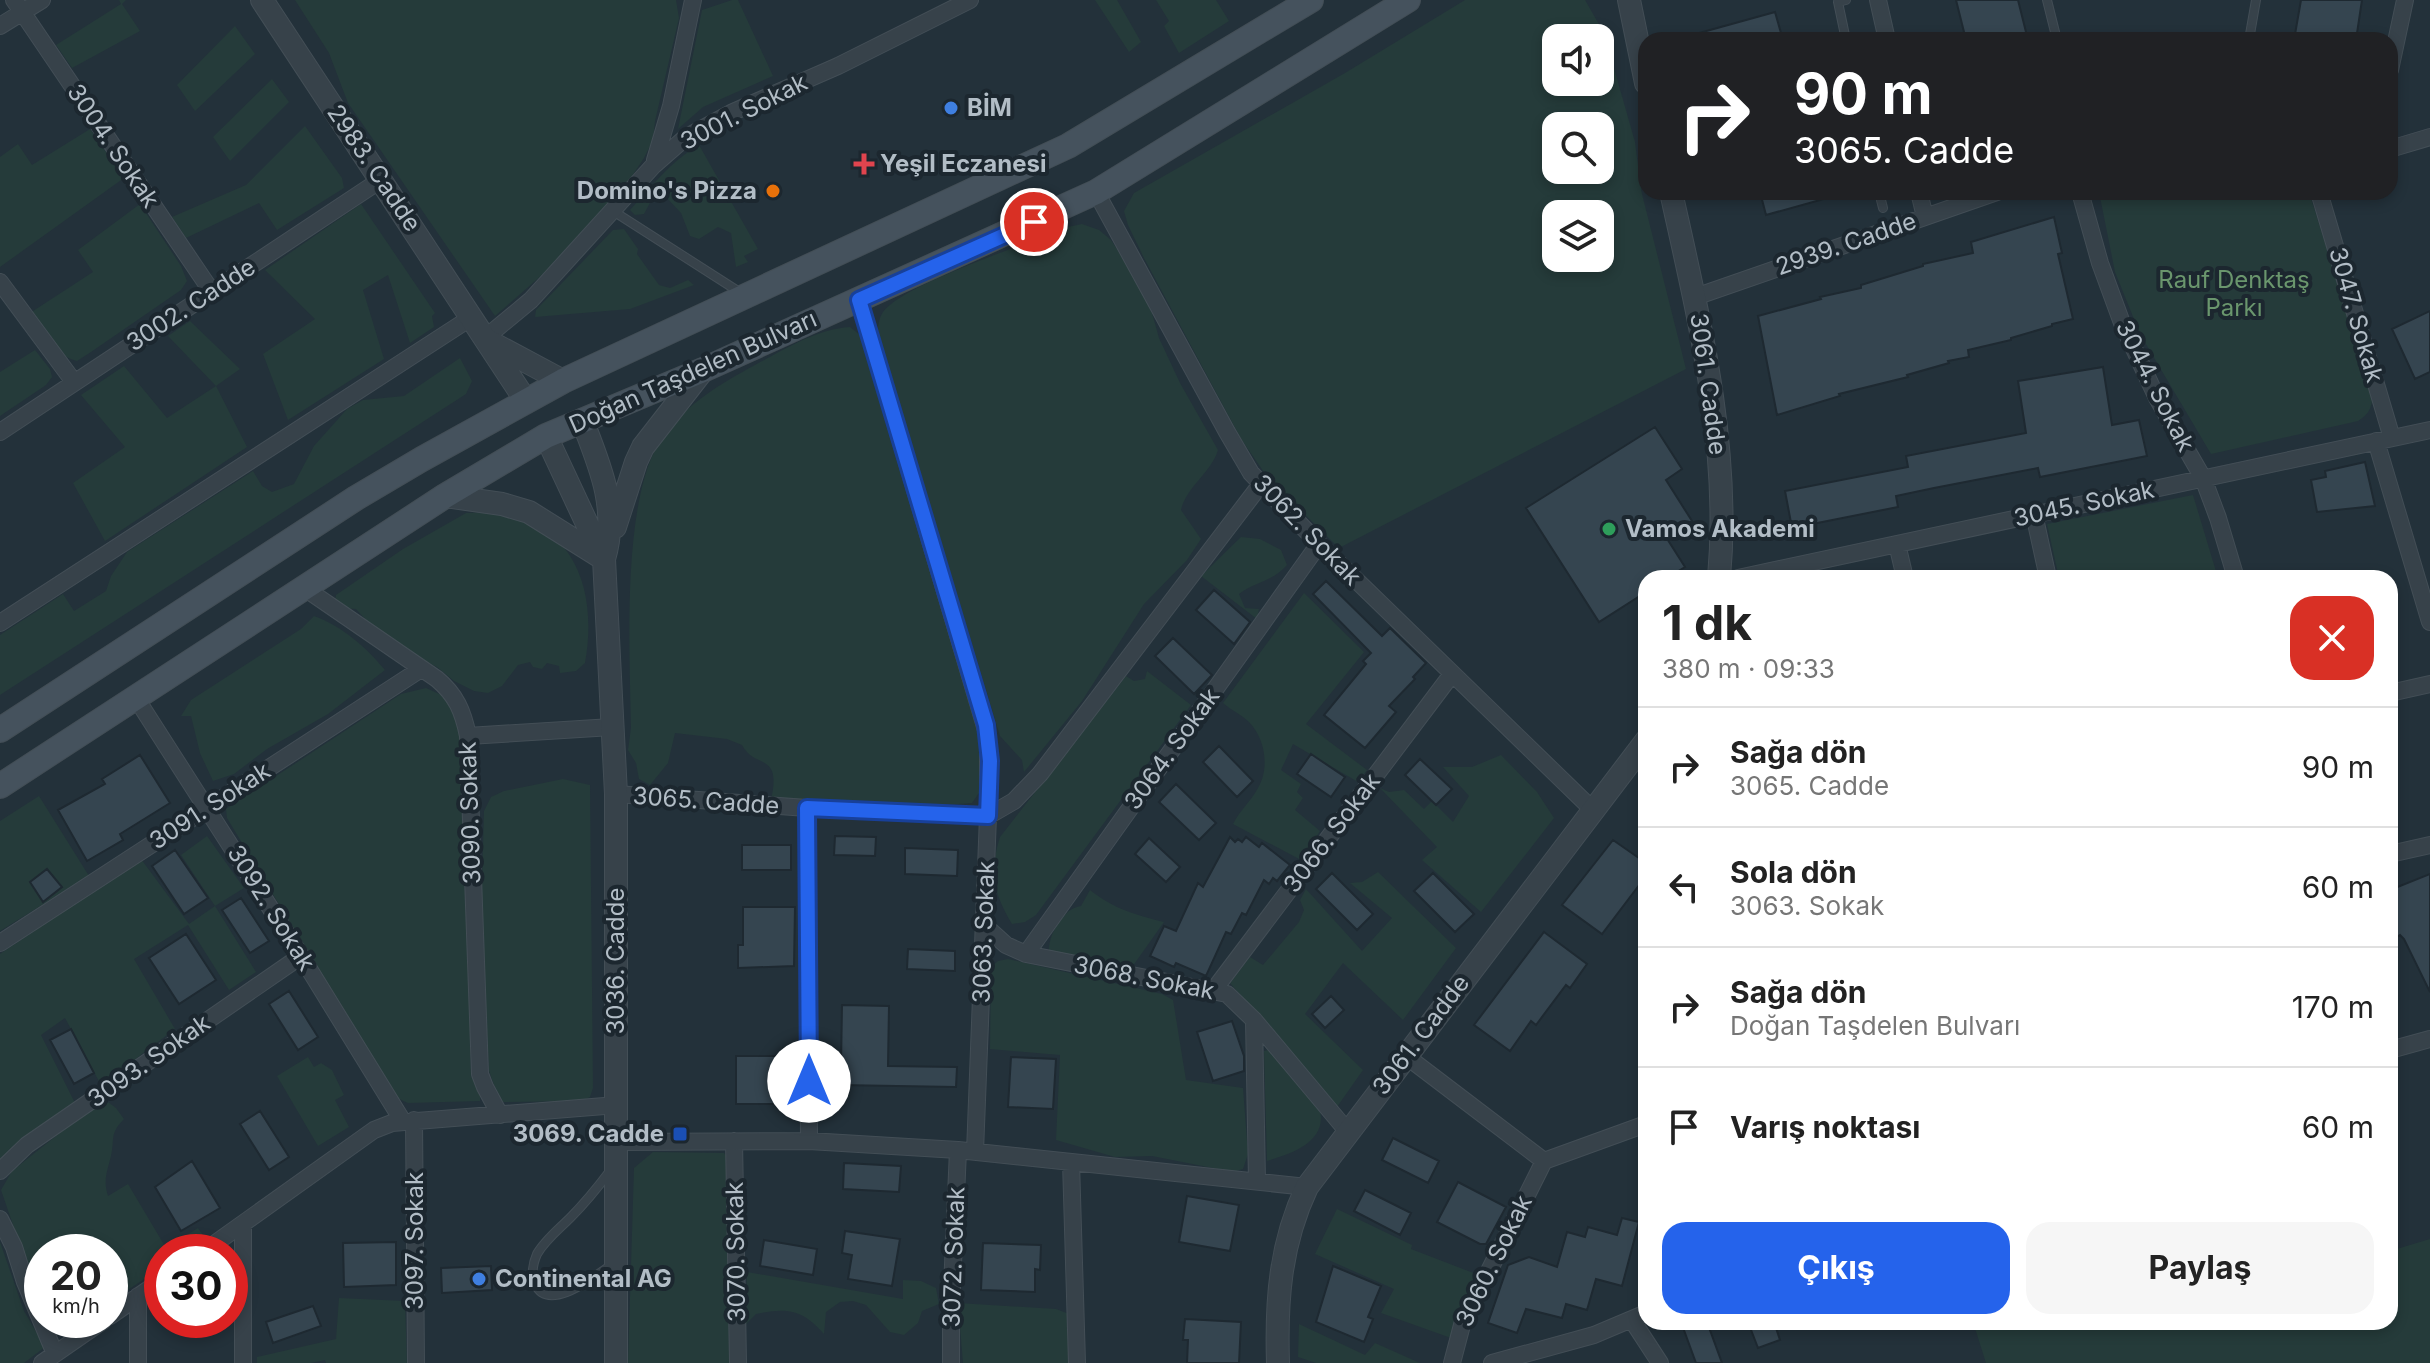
<!DOCTYPE html>
<html lang="tr">
<head>
<meta charset="utf-8">
<style>
	:root { --surface:#fff; --page:#f6f6f6; --text:#222; --muted:#767676; --line:#e0e0e0; --accent:#2563eb }
	body { margin:0; font-family:Inter,sans-serif; background:var(--page); color:var(--text); height:100vh; display:flex; flex-direction:column; font-size:30px; white-space:nowrap }
	* { box-sizing:border-box; margin:0 }
	p { font-size:26px; color:var(--muted) }
	.icon { flex:none; width:44px; height:44px; fill:none; stroke:currentColor; stroke-width:2; stroke-linecap:round; stroke-linejoin:round }
	.map { position:relative; flex:1; overflow:hidden }
	.drawer { position:absolute; left:1638px; top:570px; width:760px; height:760px; display:flex; flex-direction:column; background:var(--surface); border-radius:24px; box-shadow:0 4px 12px #0003 }
	.drawer>* { flex:none }
	.guide { position:absolute; left:1638px; top:32px; width:760px; height:168px; border-radius:24px; box-shadow:0 4px 12px #0003; background:#202124; color:#fff; overflow:hidden }
	.controls { position:absolute; left:1542px; top:24px; display:grid; gap:16px }
	.controls a { display:grid; place-items:center; width:72px; height:72px; border-radius:16px; background:var(--surface); box-shadow:0 4px 12px #0003; font-size:40px }
	.speed { position:absolute; left:24px; top:1234px; display:flex; gap:16px; font-size:40px; font-weight:700; text-align:center }
	.speed>* { display:grid; place-content:center; width:104px; height:104px; border-radius:50%; background:var(--surface); box-shadow:0 4px 12px #0003; line-height:1 }
	.speed small { font-size:20px; font-weight:400 }
	.speed .limit { border:12px solid #d22; background:#fff; color:#111 }
	.pin { position:absolute; display:grid; place-items:center; width:68px; height:68px; color:#fff; margin:-34px; border:4px solid #fff; border-radius:50%; box-shadow:0 2px 8px #0007 }
	.me { position:absolute; width:88px; margin:-44px; rotate:0deg; stroke-linejoin:round; filter:drop-shadow(0 0 6px #0008) }
	.turn { display:flex; align-items:center; gap:28px; height:168px; padding:0 24px; font-size:36px }
	.turn .icon { width:104px; height:104px; stroke-width:2.5 }
	.turn b { display:block; font-size:56px; line-height:68px }
	.round { display:grid; place-items:center; flex:none; width:84px; height:84px; border-radius:24px; background:var(--page) }
	.headline { display:flex; align-items:center; justify-content:space-between; height:136px; padding:0 24px }
	h1 { font-size:48px; font-weight:700; line-height:60px }
	.action { display:flex; gap:16px; margin-top:auto; padding:16px 24px }
	.action a { flex:1; height:92px; border-radius:24px; background:var(--accent); color:#fff; font-size:32px; font-weight:700; line-height:92px; text-align:center }
	.action a+a { background:var(--page); color:var(--text) }
	ul { padding:0; list-style:none }
	li { display:flex; align-items:center; gap:24px; height:120px; padding:0 24px; border-top:2px solid var(--line) }
	li div { flex:1 }
	li b { display:block; font-size:30px }
	li em { font-style:normal }
	.map>svg:first-child { display:block }
	.green { fill:#253b3a; fill-rule:evenodd }
	.building { fill:#354550; stroke:#1e2931; stroke-width:2 }
	.lines { fill:none; stroke-linecap:round; stroke-linejoin:round }
	.service-casing { stroke:#434e56; stroke-width:10 }
	.minor-casing { stroke:#434e56; stroke-width:18 }
	.tertiary-casing { stroke:#434e56; stroke-width:24 }
	.secondary-casing { stroke:#434e56; stroke-width:26 }
	.service { stroke:#37424a; stroke-width:8 }
	.minor { stroke:#37424a; stroke-width:16 }
	.tertiary { stroke:#37424a; stroke-width:22 }
	.secondary { stroke:#45525d; stroke-width:24 }
	.route-casing { stroke:#184099; stroke-width:20 }
	.route { stroke:#2563eb; stroke-width:14 }
	.shop-dot { fill:#3f7fe0; stroke:#1c272f; stroke-width:3 }
	.health-dot { fill:#e0444e; stroke:#1c272f; stroke-width:3 }
	.food-dot { fill:#e8710a; stroke:#1c272f; stroke-width:3 }
	.leisure-dot { fill:#2e9e5b; stroke:#1c272f; stroke-width:3 }
	.transit-dot { fill:#1a4fb4; stroke:#1c272f; stroke-width:3 }
	.labels { text-anchor:middle; stroke-width:8; stroke-linejoin:round; paint-order:stroke }
	.poi-label { font-size:24px; font-weight:bold; fill:#b2bdc6; stroke:#1c272f; text-anchor:start }
	.street-label { font-size:24px; fill:#b2bdc6; stroke:#1c272f }
	.park-label { font-size:24px; fill:#6a966d; stroke:#1c272f }
</style>
</head>
<body>
<div class="map">
<svg width="2430" height="1363" viewBox="0 0 2430 1363">
	<rect width="100%" height="100%" fill="#23313a"/>
	<path class="green" d="M119,0H126L122,4L140,31L72,68L56,45L121,4Z
		M295,0H676L679,18L655,121L653,140L644,158L630,179L543,274L495,316L348,103L329,53Z
		M732,0H738L773,76L703,107L678,129L702,10Z
		M1095,0H1117L1141,42L1129,52Z
		M1156,0H1216L1229,21L1179,53L1164,26L1169,21Z
		M1465,0H1585L1604,33L1635,142L1641,190L1686,369L1339,548L1268,478L1241,439L1144,258L1128,225L1124,211L1134,193L1345,73ZM1556,38H1600V82H1556ZM1556,126H1600V170H1556ZM1556,214H1600V258H1556Z
		M235,26L255,54L195,111L177,85Z
		M272,79L289,102L230,161L213,137Z
		M305,126L342,178L344,188L277,230L259,203L186,238L172,217L246,185Z
		M90,129L124,178L0,267V157L18,144L32,165Z
		M699,145L758,249L744,256L748,262L736,267L731,233L718,227L699,239L690,236L681,213L664,195L652,199L644,214L635,215L630,210C651,187 671,161 699,145Z
		M2099,192H2309L2373,396C2371,409 2369,414 2358,421L2211,454L2140,334L2115,272Z
		M140,204L181,266L187,281L181,290L91,352L77,361C55,356 42,330 30,313L93,272L78,250Z
		M361,204L435,313L432,316L434,327L410,343L388,275L363,290L384,359L288,420L263,354L315,319L265,270Z
		M1082,224L1099,230L1111,240L1136,278L1152,313L1159,338L1180,383L1218,450C1211,473 1187,486 1181,510L1201,539L1187,560L1144,604L1082,701L1024,772L1022,760L1000,736L878,335C878,326 878,320 883,312C905,283 1024,246 1063,228Z
		M624,229L638,249L637,254L659,285L670,288L688,280L694,285L630,309L535,317L536,310L613,230Z
		M190,321L240,369L216,386L247,447L105,541L73,483L125,447L81,395L124,366L167,418L216,386L168,336Z
		M850,327L860,335L867,353L981,738L979,793L972,803L959,804H861L811,799L771,800C782,751 755,770 742,745L727,739L675,733L668,763L650,785L639,779L636,763L628,750L631,728C630,655 620,494 664,435C688,403 720,384 755,365C783,350 817,329 850,327Z
		M35,350L50,369L52,377L46,385L0,416V372Z
		M460,358L472,381L466,394L0,695V635L63,594L74,611L106,591L111,576L127,552L253,471L262,486L272,492L294,484L314,446L347,409L363,400L404,396Z
		M2193,495L2218,578H2059L2047,524Z
		M494,512C575,522 598,590 585,663L576,671L560,673L559,666L547,663L542,669L533,667L530,662L518,665L502,686L488,693L474,691L454,681L437,667L410,654L374,629L356,609L344,608L335,602L336,595L403,549L466,513Z
		M1241,537L1260,539L1281,550L1287,565C1272,582 1256,581 1239,594L1245,608L1259,609L1257,619L1201,576Z
		M1304,593L1364,652L1306,724L1367,770L1358,782L1293,744L1281,770L1301,784L1297,792L1303,798L1295,810L1320,831L1301,860L1233,824C1240,810 1251,801 1258,788C1270,768 1265,738 1249,722C1242,715 1231,710 1223,703Z
		M314,616C342,626 366,647 385,670L328,714L267,749L234,774L213,781L200,753L191,716H181L191,700L301,629Z
		M1147,671L1191,705L1036,915L1025,922L1012,924C993,892 989,873 1000,837L1126,676L1134,681L1145,679Z
		M426,688L448,698L458,712L467,805L471,1076L480,1093V1101L408,1103L395,1097L227,818L226,809L401,694Z
		M1501,755L1537,792L1554,818L1481,912L1422,860L1437,847L1380,788L1389,792L1404,790L1424,809L1432,801L1453,822L1469,796L1443,767H1472Z
		M563,779L590,785L593,1088L590,1097L582,1101L500,1102L489,1071L481,916L484,811L491,797L504,791Z
		M39,796L89,876L0,931V821Z
		M207,836L244,888L215,906L256,972L229,990L188,925L134,959L175,1029L101,1085L65,1018L41,1035L75,1103L0,1161V954L141,859L189,924L215,906L181,855Z
		M1378,872L1456,948L1403,1020L1343,963L1305,1014L1363,1070L1337,1107L1230,983L1250,957L1263,965L1299,922L1304,910L1300,900L1306,889L1362,951L1392,918L1350,883L1362,882Z
		M1090,890C1114,909 1136,915 1164,922L1130,970L1065,957L1049,950C1049,933 1064,908 1081,906Z
		M1008,959L1162,994L1173,1000L1186,1080L1243,1088L1248,1154L1243,1169L1233,1172L1152,1156L1115,1157L1056,1140L1060,1055L990,1049L991,967L998,961Z
		M1268,1050L1320,1111C1327,1142 1291,1154 1267,1161L1264,1051Z
		M308,1057L314,1067L321,1063L332,1070L344,1095L335,1100L349,1127L318,1146L277,1076Z
		M108,1102L116,1108L124,1119C109,1134 115,1139 111,1156C107,1172 103,1180 108,1196L128,1184L166,1248L198,1228L205,1238L184,1252H162V1267L110,1302V1252H42V1309L1,1190L12,1171L85,1113Z
		M653,1152L724,1153L728,1158L729,1363H628L634,1168Z
		M1337,1209L1412,1245L1411,1249L1476,1274L1451,1338L1381,1313L1394,1289L1315,1254Z
		M2430,1239V1363H1986L1973,1322H2390V1251Z
		M0,1242L24,1311L45,1347L24,1363H0Z
		M747,1272L903,1299V1280L921,1281L936,1288L939,1304L922,1311L918,1323L904,1335L890,1332L866,1305L853,1301L840,1302L826,1312L824,1334C803,1310 788,1307 756,1314L746,1324Z
		M339,1298L405,1301L407,1363H326L325,1360L311,1363H257V1357L336,1339Z
		M958,1303L1056,1309L1069,1314L1070,1363H963Z
		M1299,1324L1365,1355L1375,1343L1420,1363H1316L1298,1357Z"/>
	<path class="building" d="M1956,0H2018L2028,40H1966Z
		M2301,0H2362L2356,40H2294Z
		M1775,12L1783,40H1693L1692,35Z
		M1760,192H1831V197L1766,215Z
		M2054,217L2062,253L2058,254L2073,319L2052,324V326L2011,338V340L1968,350L1969,357L1948,361L1949,363L1907,375L1908,377L1839,394L1840,396L1777,415L1758,316L1821,299L1820,297L1861,288V285L1923,266V264L1973,253L1971,242Z
		M2430,311V372L2415,379L2392,329Z
		M2103,367L2112,425L2139,420L2147,456L2040,477L2038,468L1934,488L1896,496L1898,507L1792,528L1785,491L1908,467L1906,456L2026,433L2018,381Z
		M1655,427L1682,469L1666,480L1692,521L1666,537L1685,567L1667,578H1646V592L1599,622L1526,508Z
		M2365,462L2375,506L2317,512L2311,480L2326,477L2325,471Z
		M1326,581L1382,636L1390,628L1426,663L1413,677L1415,679L1389,706L1396,712L1365,748L1324,715L1366,664L1363,661L1371,653L1313,594Z
		M1214,590L1250,622L1234,644L1196,610Z
		M1173,638L1212,675L1194,694L1155,656Z
		M1219,746L1253,781L1237,797L1203,762Z
		M1311,754L1345,777L1331,797L1297,774Z
		M140,755L170,803L120,834L123,840L87,861L58,810L105,784L102,779Z
		M1420,759L1452,789L1436,805L1405,775Z
		M1176,784L1216,823L1199,840L1159,802Z
		M835,836L876,837L875,856L834,855Z
		M1230,837L1235,842L1238,839L1242,842L1246,837L1259,847L1262,843L1290,865L1277,881L1273,878L1269,884L1264,880L1246,915L1242,913L1231,934L1226,932L1206,976L1176,963L1174,967L1150,956L1164,926L1176,931L1198,883L1203,887Z
		M1149,838L1180,867L1166,882L1135,854Z
		M1613,840L1646,863V876L1602,934L1562,905Z
		M742,845H791V870H742Z
		M905,848L958,850L957,876L905,874Z
		M175,850L208,898L184,914L152,866Z
		M47,869L62,887L43,902L30,882Z
		M1332,873L1373,914L1357,930L1316,889Z
		M1433,873L1474,914L1455,932L1414,891Z
		M2430,874V992L2404,939L2400,935L2390,941V890Z
		M241,898L269,941L250,953L222,910Z
		M743,907H795L794,966L738,968V945H743Z
		M1544,932L1587,964L1570,988L1566,985L1536,1025L1531,1021L1510,1051L1474,1025Z
		M186,934L216,980L179,1004L149,958Z
		M908,949L955,951V971L907,969Z
		M289,991L318,1037L298,1050L269,1004Z
		M1331,996L1344,1010L1325,1028L1312,1014Z
		M842,1005L889,1006L888,1066L957,1067L956,1087L838,1085V1065H841Z
		M1232,1021L1244,1056V1071L1213,1081L1197,1032Z
		M71,1029L94,1073L74,1084L50,1040Z
		M736,1056H795V1104H736Z
		M1011,1057L1056,1059L1053,1109L1008,1107Z
		M260,1111L289,1157L269,1170L240,1124Z
		M1393,1138L1439,1161L1428,1183L1382,1160Z
		M192,1161L220,1208L181,1231L155,1187Z
		M844,1163L901,1166L899,1192L843,1189Z
		M1458,1182L1506,1207L1486,1244H1480L1437,1222Z
		M1365,1190L1411,1213L1400,1235L1354,1211Z
		M1187,1196L1239,1205L1230,1251L1179,1242Z
		M1622,1218L1639,1222L1622,1286L1596,1279L1587,1310L1566,1304L1562,1318L1526,1309L1517,1333L1488,1323L1508,1265L1529,1257L1557,1267L1567,1232L1585,1237L1588,1227L1617,1235Z
		M845,1231L900,1239L892,1286L848,1279L852,1255L842,1253Z
		M764,1240L817,1249L813,1275L760,1266Z
		M396,1242V1285L344,1287L343,1243Z
		M983,1243L1041,1245L1040,1270L1035,1269V1292L981,1290Z
		M491,1266L492,1290L442,1293L441,1268Z
		M1333,1266L1381,1286L1368,1317L1373,1319L1364,1342L1316,1322Z
		M313,1306L321,1326L273,1343L266,1322Z
		M1185,1319L1241,1322L1239,1363H1187L1188,1340H1183Z
		M1681,1322H1707L1722,1363H1696Z
		M1748,1322H1774L1780,1340L1758,1348Z"/>
	<g class="lines">
		<g class="service-casing">
			<path id="service" d="M1846,0L1838,2L1846,40
				M2047,0L2057,40
				M2249,40L2256,0
				M1879,192L1883,208
				M613,211L741,293
				M610,1171C598,1187 585,1203 570,1218C559,1229 545,1240 537,1254C533,1263 531,1275 535,1284C549,1314 596,1275 613,1264"/>
		</g>
		<g class="minor-casing">
			<path id="minor" d="M14,0L212,292
				M1878,0L1887,40
				M0,26L42,0
				M2390,70L2405,0
				M2390,149L2430,137
				M655,160L671,106L693,0
				M1096,192L1227,432L1251,473L1319,544L1593,810
				M1919,192L1925,217
				M2080,192L2100,263L2122,323L2157,398L2203,478L2218,518L2236,578
				M2319,192L2392,438
				M0,282L74,382
				M1695,297L1997,192
				M859,300L988,737V816L975,1152
				M484,339L531,300L653,166L685,138L733,112L838,66L970,0
				M0,432L382,179
				M2376,441L2430,622
				M2034,514L2048,578
				M1897,544L1905,578
				M1738,578L2430,430
				M303,587L437,679C456,695 463,711 468,736L480,1074L485,1087L500,1115
				M0,623L472,317
				M2390,693L2430,684
				M136,698L301,956L402,1120
				M468,736L612,727
				M616,794L807,808L988,816L1014,801L1040,774L1261,484
				M807,808L809,1141
				M2390,854L2430,845
				M985,926L1006,945L1026,954L1227,994L1254,1020L1348,1132
				M0,943L421,669
				M1026,954L1319,544
				M1213,991L1452,674
				M1254,1020L1257,1181
				M2390,1050L2430,1039
				M1406,1056L1544,1161L1646,1124
				M414,1120L416,1363
				M734,1141L738,1363
				M618,1142L809,1141L958,1150L1307,1187
				M1071,1162L1077,1363
				M0,1171L27,1145L301,956
				M0,1219L14,1247L25,1282L55,1354
				M243,1225V1363
				M203,1252L374,1130L392,1123L617,1105
				M138,1296V1363
				M110,1316L162,1280
				M1632,1320L1660,1363
				M42,1363L104,1320
				M951,1363V1311L958,1150
				M1452,1363L1462,1325L1544,1161
				M1492,1363L1594,1335L1646,1313"/>
		</g>
		<g class="tertiary-casing">
			<path id="tertiary" d="M262,0L526,401
				M1629,0L1646,83
				M1671,192C1699,319 1731,447 1719,578
				M488,341L563,381
				M582,420C600,466 619,509 604,559L616,794V1363
				M546,436L603,558
				M445,496L502,504L529,512L604,559
				M615,527L636,462L643,447L703,370
				M1278,1363C1276,1301 1280,1244 1307,1187L1646,741"/>
		</g>
		<g class="secondary-casing">
			<path id="secondary" d="M0,730L356,498L422,459L563,381L1068,146L1311,0
				M0,786L445,496L546,436L703,370L1096,192L1408,0"/>
		</g>
		<use href="#service" class="service"/>
		<use href="#minor" class="minor"/>
		<use href="#tertiary" class="tertiary"/>
		<use href="#secondary" class="secondary"/>
	</g>
	<g class="lines">
		<g class="route-casing">
			<path id="route" d="M809,1081L807,808L988,816L990,761L986,725L859,300L1034,222"/>
		</g>
		<use href="#route" class="route"/>
	</g>
	<g class="shop-dot">
		<circle cx="951" cy="108" r="8"/>
		<circle cx="479" cy="1279" r="8"/>
	</g>
	<path class="health-dot" d="M860 152h8v8h8v8h-8v8h-8v-8h-8v-8h8z"/>
	<circle class="food-dot" cx="773" cy="191" r="8"/>
	<circle class="leisure-dot" cx="1609" cy="529" r="8"/>
	<rect class="transit-dot" x="672" y="1126" width="16" height="16" rx="4"/>
	<g class="labels">
		<g class="poi-label">
			<text x="967" y="116">BİM</text>
			<text x="880" y="172">Yeşil Eczanesi</text>
			<text x="757" y="199" text-anchor="end">Domino's Pizza</text>
			<text x="1625" y="537">Vamos Akademi</text>
			<text x="664" y="1142" text-anchor="end">3069. Cadde</text>
			<text x="495" y="1287">Continental AG</text>
		</g>
		<g class="street-label">
			<text transform="translate(744 112) rotate(-27)" y="8">3001. Sokak</text>
			<text transform="translate(113 146) rotate(56)" y="8">3004. Sokak</text>
			<text transform="translate(374 168) rotate(56)" y="8">2983. Cadde</text>
			<text transform="translate(1846 244) rotate(-19)" y="8">2939. Cadde</text>
			<text transform="translate(191 305) rotate(-33)" y="8">3002. Cadde</text>
			<text transform="translate(2356 315) rotate(74)" y="8">3047. Sokak</text>
			<text transform="translate(693 372) rotate(-24)" y="8">Doğan Taşdelen Bulvarı</text>
			<text transform="translate(1708 384) rotate(82)" y="8">3061. Cadde</text>
			<text transform="translate(2155 386) rotate(63)" y="8">3044. Sokak</text>
			<text transform="translate(2084 504) rotate(-12)" y="8">3045. Sokak</text>
			<text transform="translate(1307 530) rotate(46)" y="8">3062. Sokak</text>
			<text transform="translate(1172 749) rotate(-54)" y="8">3064. Sokak</text>
			<text transform="translate(706 801) rotate(4)" y="8">3065. Cadde</text>
			<text transform="translate(210 806) rotate(-33)" y="8">3091. Sokak</text>
			<text transform="translate(470 813) rotate(-92)" y="8">3090. Sokak</text>
			<text transform="translate(1332 833) rotate(-53)" y="8">3066. Sokak</text>
			<text transform="translate(271 908) rotate(58)" y="8">3092. Sokak</text>
			<text transform="translate(984 932) rotate(-88)" y="8">3063. Sokak</text>
			<text transform="translate(616 961) rotate(-90)" y="8">3036. Cadde</text>
			<text transform="translate(1144 978) rotate(11)" y="8">3068. Sokak</text>
			<text transform="translate(1421 1035) rotate(-53)" y="8">3061. Cadde</text>
			<text transform="translate(149 1061) rotate(-35)" y="8">3093. Sokak</text>
			<text transform="translate(415 1241) rotate(-90)" y="8">3097. Sokak</text>
			<text transform="translate(736 1252) rotate(-91)" y="8">3070. Sokak</text>
			<text transform="translate(954 1257) rotate(-88)" y="8">3072. Sokak</text>
			<text transform="translate(1494 1261) rotate(-64)" y="8">3060. Sokak</text>
		</g>
		<g class="park-label">
			<text x="2234" y="288">Rauf Denktaş<tspan x="2234" dy="28">Parkı</tspan></text>
		</g>
	</g>
</svg>
<div class="controls">
<a><svg class="icon" aria-label="sound" viewBox="0 0 24 24"><path d="M4 9h4l5-4v14l-5-4H4zM17 9q2 3 0 6"/></svg></a>
<a><svg class="icon" aria-label="search" viewBox="0 0 24 24"><circle cx="10" cy="10" r="6"/><path d="M15 15l6 6"/></svg></a>
<a><svg class="icon" aria-label="layers" viewBox="0 0 24 24"><path d="M12 4l9 5-9 5-9-5zM3 14l9 5 9-5"/></svg></a>
</div>
<div class="speed"><div>20<small>km/h</small></div><div class="limit">30</div></div>
<div class="pin" style="left:1034px;top:222px;background:#d93025"><svg class="icon" aria-label="arrive" viewBox="0 0 24 24"><path d="M6 21V4h12l-3 4 3 4H6"/></svg></div>
<svg class="me" style="left:809px;top:1081px" viewBox="-20 -20 40 40"><circle r="19" fill="#fff"/><path d="M0-13L10 11 0 6-10 11z" fill="#2563eb"/></svg>
<div class="guide">
<div class="turn"><svg class="icon" aria-label="right" viewBox="0 0 24 24"><path d="M7 20v-9h11M14 6l5 5-5 5"/></svg><div><b>90 m</b>3065. Cadde</div></div>
</div>
<section class="drawer">
<div class="headline"><div><h1>1 dk</h1><p>380 m · 09:33</p></div><a class="round" style="background:#d93025;color:#fff"><svg class="icon" aria-label="close" viewBox="0 0 24 24"><path d="M6 6l12 12M18 6L6 18"/></svg></a></div>
<ul>
<li><svg class="icon" aria-label="right" viewBox="0 0 24 24"><path d="M7 20v-9h11M14 6l5 5-5 5"/></svg><div><b>Sağa dön</b><p>3065. Cadde</p></div><em>90 m</em></li>
<li><svg class="icon" aria-label="left" viewBox="0 0 24 24"><path d="M17 20v-9H6M10 6l-5 5 5 5"/></svg><div><b>Sola dön</b><p>3063. Sokak</p></div><em>60 m</em></li>
<li><svg class="icon" aria-label="right" viewBox="0 0 24 24"><path d="M7 20v-9h11M14 6l5 5-5 5"/></svg><div><b>Sağa dön</b><p>Doğan Taşdelen Bulvarı</p></div><em>170 m</em></li>
<li><svg class="icon" aria-label="arrive" viewBox="0 0 24 24"><path d="M6 21V4h12l-3 4 3 4H6"/></svg><div><b>Varış noktası</b></div><em>60 m</em></li>
</ul>
<div class="action"><a>Çıkış</a><a>Paylaş</a></div>
</section>
</div>
</body>
</html>
